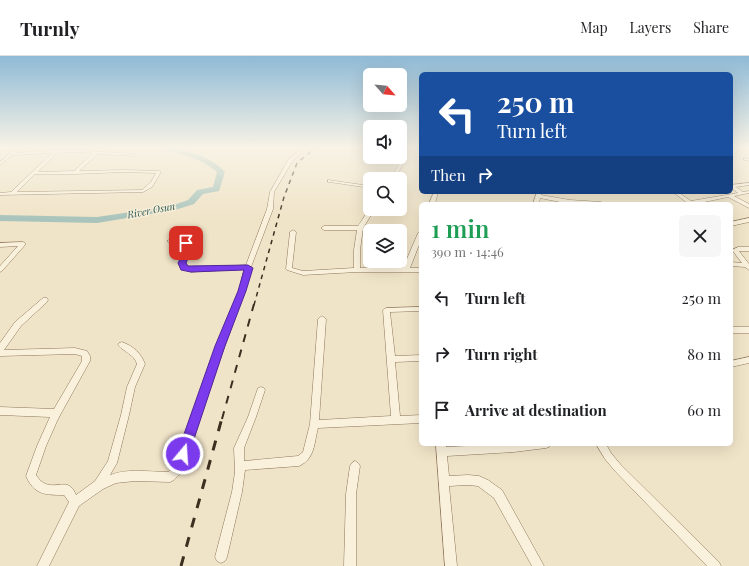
<!DOCTYPE html>
<html lang="en">
<head>
<meta charset="utf-8">
<style>
	:root { --surface:#fff; --page:#f6f6f6; --text:#202124; --muted:#757577; --line:#e0e0e0 }
	body { margin:0; font-family:"Playfair Display",serif; background:var(--page); color:var(--text); height:100vh; display:flex; flex-direction:column; font-size:15px; white-space:nowrap }
	* { box-sizing:border-box; margin:0 }
	p { font-size:13px; color:var(--muted) }
	.icon { flex:none; width:22px; height:22px; fill:none; stroke:currentColor; stroke-width:2; stroke-linecap:round; stroke-linejoin:round }
	.map { position:relative; flex:1; overflow:hidden }
	.drawer { position:absolute; left:419px; top:146px; width:314px; height:244px; display:flex; flex-direction:column; background:var(--surface); border-radius:6px; box-shadow:0 4px 16px #0002 }
	.drawer>* { flex:none }
	.top-card { position:absolute; left:419px; top:16px; width:314px; height:122px; border-radius:6px; box-shadow:0 4px 16px #0002; background:#1a4fa0; color:#fff; overflow:hidden }
	.needle { width:26px; rotate:117deg }
	.tools { position:absolute; left:363px; top:12px; display:grid; gap:8px }
	.tools a { display:grid; place-items:center; width:44px; height:44px; border-radius:6px; background:var(--surface); box-shadow:0 4px 16px #0002; font-size:20px }
	.pin { position:absolute; display:grid; place-items:center; width:34px; height:34px; color:#fff; margin:-17px; border-radius:8px; box-shadow:0 2px 6px #0006 }
	.me { position:absolute; width:44px; margin:-22px; rotate:18deg; stroke-linejoin:round; filter:drop-shadow(0 0 3px #0008) }
	.turn { display:flex; align-items:center; gap:14px; height:84px; padding:0 12px; font-size:18px }
	.turn .icon { width:52px; height:52px; stroke-width:2.5 }
	.turn b { display:block; font-size:28px; line-height:34px }
	.then { display:flex; align-items:center; height:38px; padding:0 12px; background:#0003; gap:8px; font-size:15px }
	.round { display:grid; place-items:center; flex:none; width:42px; height:42px; border-radius:6px; background:var(--page) }
	.head { display:flex; align-items:center; justify-content:space-between; height:68px; padding:0 12px }
	h1 { font-size:24px; font-weight:600; line-height:30px; color:#1e9e55 }
	ul { padding:0; list-style:none }
	li { display:flex; align-items:center; gap:12px; height:56px; padding:0 12px }
	li div { flex:1 }
	li b { display:block; font-size:15px }
	li em { font-style:normal }
	header { display:flex; align-items:center; gap:24px; box-sizing:border-box; height:56px; padding:0 20px; background:var(--surface); border-bottom:1px solid var(--line) }
	header strong { font-size:19px }
	nav { display:flex; gap:22px; margin-inline-start:auto; font-size:14px }
	.map>svg:first-child { display:block }
	.lines { fill:none; stroke-linecap:round; stroke-linejoin:round }
	.river { fill:#a9c4bc; fill-rule:evenodd }
	.minor-casing { stroke:#8d765c; stroke-width:1 }
	.minor { fill:#faf1dc; fill-rule:evenodd }
	.rail-far2 { stroke:#3d2e20; stroke-width:1.5; stroke-dasharray:4.5 4.5; stroke-linecap:butt }
	.rail-far1 { stroke:#3d2e20; stroke-width:2; stroke-dasharray:8 8; stroke-linecap:butt }
	.rail { stroke:#3d2e20; stroke-width:3; stroke-dasharray:10 10; stroke-linecap:butt }
	.route { fill:#7c3aed; stroke:#51269a }
	.labels { text-anchor:middle; stroke-width:3; stroke-linejoin:round; paint-order:stroke }
	.far-water-label { font-size:10px; font-style:italic; fill:#2f5d5a; stroke:#f7eed8 }
</style>
</head>
<body>
<header>
<strong>Turnly</strong>
<nav><a>Map</a><a>Layers</a><a>Share</a></nav>
</header>
<div class="map">
<svg width="749" height="510" viewBox="0 0 749 510">
	<rect width="100%" height="100%" fill="#f0e4c8"/>
	<g class="lines">
		<path class="river" d="M160,92C181,92 210,99 225,116L219,135L203,138L194,148L175,154L97,167L0,165V159L97,161L171,150L188,144L197,134L213,131L217,116C202,102 180,98 161,93Z"/>
		<g class="minor-casing">
			<path id="minor" d="M16,92H20L15,97L57,94H77L133,98L135,99V100L98,98L79,115L124,114L159,115L161,116L152,131L143,136L0,139V137L11,136L52,97L12,99L0,109V106ZM77,96L93,97L74,115L38,116L57,97ZM124,116L156,117L151,126L142,134L17,136L35,118H74Z
				M302,92H306L292,106L274,136L273,153L251,211L245,235L198,363L183,414L181,417L174,424L170,426L135,425L116,427L103,433L79,450L49,510H37L69,446L64,439C46,439 34,439 26,420L37,390L50,361L0,359V351L54,353L82,305V300L75,298L0,300V287L15,266L43,242H47L48,244L47,246L21,270L4,294L75,292L87,295L90,300V305L58,363L46,390L36,419C48,438 62,423 71,431C73,433 75,436 76,439L95,425L108,405L121,359L127,331L137,308C134,298 124,296 118,289L119,287L122,286C133,290 141,297 145,308L135,331L129,359L117,407L110,419C128,412 149,416 168,416L174,411L190,363L239,235L244,213L191,216L182,213L179,207C183,199 188,194 180,187H170L167,185C177,179 189,184 191,195L185,207L187,211L191,212L246,209L267,153L270,136L288,104Z
				M393,101H398L404,107L394,123H390L400,107Z
				M744,102L749,103V105L744,104Z
				M328,124L370,130V132L330,126H328Z
				M749,127V129L736,131L743,136L749,135V137L734,140L749,148V152L728,141L695,148H681L686,146L673,136H678L691,145L738,137L731,132V129Z
				M434,136H438L435,148H429Z
				M537,136H541V139L570,144L601,146L604,148H570L540,142L539,148H533Z
				M370,152L375,153L363,172L360,194V212H403L418,177L421,175V184L410,212H421V216H357L303,219L287,214L286,213L290,176L293,174L296,176L292,212L303,215L354,212V194L357,174H324L321,172L324,170H358Z
				M749,162V166L731,170V166Z
				M23,186L25,187V189L2,215L0,216V210L18,190L0,191V187Z
				M738,191H749V195H739L749,208V214L745,211L731,210V206L742,207L732,194Z
				M421,251V255L390,256L395,300L421,299V305L395,306L400,360L421,359V367L318,372C314,387 315,403 299,410L245,414L242,436L227,501L225,505L221,507L217,505L215,501L232,436L235,416L234,392L248,361L258,332L261,331L264,332L265,334L256,361L244,392V405L298,400L303,396L310,368L318,263L322,260L326,263L319,364L391,360L383,254L386,252Z
				M731,271H749V277H731Z
				M749,301V307L731,311V305Z
				M436,388H446V391L507,388H551L549,391L546,392L514,396L447,400L449,420L468,419L479,420L488,424L502,434L544,510H532L494,442L478,430L468,429L449,430L457,510H445Z
				M596,388H606L611,397L621,409L719,506L721,510H707L615,415L605,403Z
				M355,405L358,407L360,410L356,438V510H344L346,438L350,410L352,407Z"/>
		</g>
		<use href="#minor" class="minor"/>
		<path class="rail-far2" d="M254,249L284,141L297,107L315,92"/>
		<path class="rail-far1" d="M222,363L254,248"/>
		<path class="rail" d="M181,510L222,362"/>
	</g>
	<linearGradient id="sky" x2="0" y2="1"><stop stop-color="#8fbad6"/><stop offset="0.56" stop-color="#f8f3e6"/><stop offset="1" stop-color="#f8f3e6" stop-opacity="0"/></linearGradient>
	<rect width="749" height="163" fill="url(#sky)"/>
	<path class="route" d="M183,185H188L191,195L186,207L188,210L248,209L253,212L246,235L225,290L189,398L187,402L183,403L179,402L177,398L215,290L238,235L244,214L191,216L181,214L178,207L184,195L182,187Z"/>
	<g class="labels">
		<g class="far-water-label">
			<text transform="translate(151 154) rotate(-11)" y="4">River Osun</text>
		</g>
	</g>
</svg>
<div class="tools">
<a><svg class="needle" viewBox="-14 -14 28 28"><path d="M0-13l5 13h-10z" fill="#e53935"/><path d="M0 13l5-13h-10z" fill="#757577"/></svg></a>
<a><svg class="icon" aria-label="sound" viewBox="0 0 24 24"><path d="M4 9h4l5-4v14l-5-4H4zM17 9q2 3 0 6"/></svg></a>
<a><svg class="icon" aria-label="search" viewBox="0 0 24 24"><circle cx="10" cy="10" r="6"/><path d="M15 15l6 6"/></svg></a>
<a><svg class="icon" aria-label="layers" viewBox="0 0 24 24"><path d="M12 4l9 5-9 5-9-5zM3 14l9 5 9-5"/></svg></a>
</div>
<div class="pin" style="left:186px;top:187px;background:#d93025"><svg class="icon" aria-label="arrive" viewBox="0 0 24 24"><path d="M6 21V4h12l-3 4 3 4H6"/></svg></div>
<svg class="me" style="left:183px;top:398px" viewBox="-20 -20 40 40"><circle r="17" fill="#7c3aed" stroke="#fff" stroke-width="3"/><path d="M0-11L8 9 0 5-8 9z" fill="#fff"/></svg>
<div class="top-card">
<div class="turn"><svg class="icon" aria-label="left" viewBox="0 0 24 24"><path d="M17 20v-9H6M10 6l-5 5 5 5"/></svg><div><b>250 m</b>Turn left</div></div>
<div class="then">Then<svg class="icon" aria-label="right" viewBox="0 0 24 24"><path d="M7 20v-9h11M14 6l5 5-5 5"/></svg></div>
</div>
<section class="drawer">
<div class="head"><div><h1>1 min</h1><p>390 m · 14:46</p></div><a class="round"><svg class="icon" aria-label="close" viewBox="0 0 24 24"><path d="M6 6l12 12M18 6L6 18"/></svg></a></div>
<ul>
<li><svg class="icon" aria-label="left" viewBox="0 0 24 24"><path d="M17 20v-9H6M10 6l-5 5 5 5"/></svg><div><b>Turn left</b></div><em>250 m</em></li>
<li><svg class="icon" aria-label="right" viewBox="0 0 24 24"><path d="M7 20v-9h11M14 6l5 5-5 5"/></svg><div><b>Turn right</b></div><em>80 m</em></li>
<li><svg class="icon" aria-label="arrive" viewBox="0 0 24 24"><path d="M6 21V4h12l-3 4 3 4H6"/></svg><div><b>Arrive at destination</b></div><em>60 m</em></li>
</ul>
</section>
</div>
</body>
</html>
